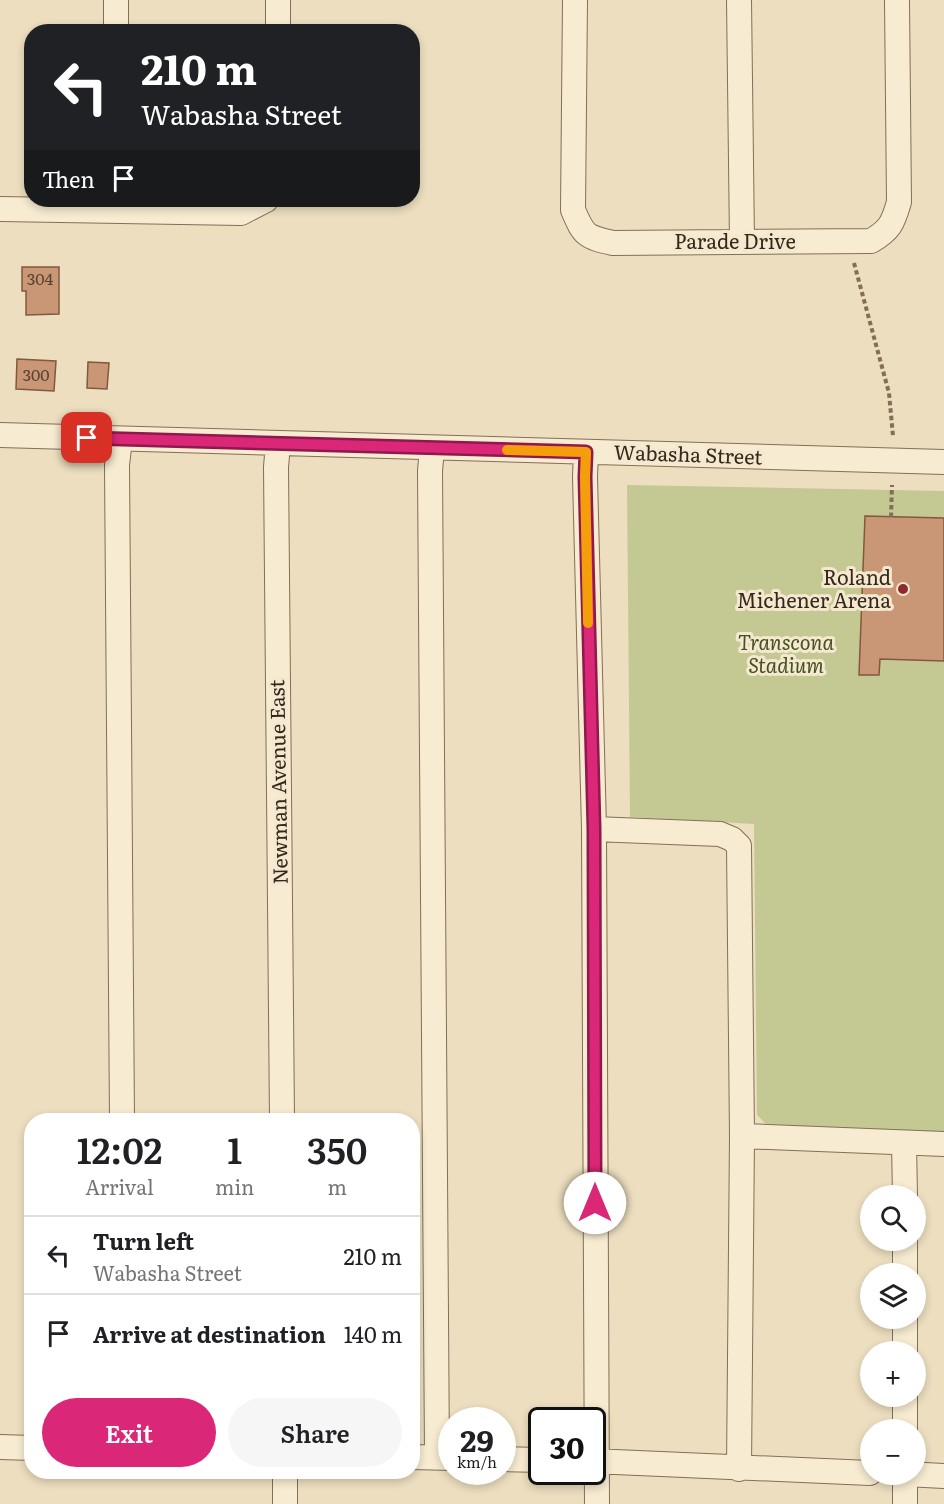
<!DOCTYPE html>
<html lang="en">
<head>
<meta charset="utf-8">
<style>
	:root { --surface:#fff; --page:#f6f6f6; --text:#202124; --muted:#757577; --line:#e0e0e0; --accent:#db2777 }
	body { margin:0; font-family:Literata,serif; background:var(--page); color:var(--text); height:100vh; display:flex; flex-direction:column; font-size:22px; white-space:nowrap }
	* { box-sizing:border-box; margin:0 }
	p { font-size:20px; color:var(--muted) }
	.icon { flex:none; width:33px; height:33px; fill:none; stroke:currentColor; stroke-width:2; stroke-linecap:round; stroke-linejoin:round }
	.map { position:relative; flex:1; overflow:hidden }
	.side { position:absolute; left:24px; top:1113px; width:396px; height:366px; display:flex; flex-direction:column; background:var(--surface); border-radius:24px; box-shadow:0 3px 9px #0003 }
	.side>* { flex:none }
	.hud { position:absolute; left:24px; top:24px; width:396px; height:183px; border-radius:24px; box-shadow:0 3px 9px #0003; background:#202124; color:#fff; overflow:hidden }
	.tools { position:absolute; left:860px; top:1185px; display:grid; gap:12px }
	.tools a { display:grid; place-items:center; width:66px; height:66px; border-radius:50%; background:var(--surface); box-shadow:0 3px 9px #0003; font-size:30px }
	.speed { position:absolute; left:438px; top:1407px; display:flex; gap:12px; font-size:30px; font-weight:700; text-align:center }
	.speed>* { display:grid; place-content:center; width:78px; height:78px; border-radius:50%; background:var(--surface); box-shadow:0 3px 9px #0003; line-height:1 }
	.speed small { font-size:15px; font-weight:400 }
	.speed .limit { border:3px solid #111; border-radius:9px; background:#fff; color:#111 }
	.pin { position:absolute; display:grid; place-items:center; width:51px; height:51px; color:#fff; margin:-26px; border-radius:12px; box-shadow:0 3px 9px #0006 }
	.me { position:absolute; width:66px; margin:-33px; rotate:0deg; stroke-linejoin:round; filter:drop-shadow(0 0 4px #0008) }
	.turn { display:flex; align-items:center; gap:21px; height:126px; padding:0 18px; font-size:27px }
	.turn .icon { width:78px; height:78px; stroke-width:2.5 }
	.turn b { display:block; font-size:42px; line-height:51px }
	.then { display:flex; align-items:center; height:57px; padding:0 18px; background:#0003; gap:12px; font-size:22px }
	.eta { display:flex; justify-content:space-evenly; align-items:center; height:102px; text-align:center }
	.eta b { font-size:36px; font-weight:600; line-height:42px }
	.cta { display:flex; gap:12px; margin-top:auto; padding:12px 18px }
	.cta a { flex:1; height:69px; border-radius:36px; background:var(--accent); color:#fff; font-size:24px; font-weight:600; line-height:69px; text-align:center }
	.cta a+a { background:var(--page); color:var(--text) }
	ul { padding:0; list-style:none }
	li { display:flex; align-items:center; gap:18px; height:78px; padding:0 18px; border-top:2px solid var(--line) }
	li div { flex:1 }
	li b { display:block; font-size:22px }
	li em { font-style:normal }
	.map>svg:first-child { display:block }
	.green { fill:#c4c993 }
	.building { fill:#c99775; stroke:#82583e; stroke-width:1.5 }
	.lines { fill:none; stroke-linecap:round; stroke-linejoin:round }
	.minor-casing { stroke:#846e58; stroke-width:26 }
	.path { stroke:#846e58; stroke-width:4; stroke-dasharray:4.5 3; stroke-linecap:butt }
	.minor { stroke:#f7ebd1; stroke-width:24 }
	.route-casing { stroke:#8e194d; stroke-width:15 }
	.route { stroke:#db2777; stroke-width:10 }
	.slow { stroke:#f59e0b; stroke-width:10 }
	.poi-dot { fill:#912a2c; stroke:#f4e8ce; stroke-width:2 }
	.labels { text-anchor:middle; stroke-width:6; stroke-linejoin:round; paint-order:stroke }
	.number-label { font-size:16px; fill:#594332 }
	.street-label { font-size:20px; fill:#34271c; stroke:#f4e8ce }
	.poi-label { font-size:20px; fill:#34271c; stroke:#f4e8ce; text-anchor:end }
	.park-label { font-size:20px; font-style:italic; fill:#455023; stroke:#f4e8ce }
</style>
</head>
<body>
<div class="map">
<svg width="944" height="1504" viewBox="0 0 944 1504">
	<rect width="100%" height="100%" fill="#ecdebf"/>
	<path class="green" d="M627,485L944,491V1134L772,1130L757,1115L754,824L630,817Z"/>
	<path class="building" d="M22,267H59V314L26,315V291H22Z
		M17,359L56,361L54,391L16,389Z
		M88,362L109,363L107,389L87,388Z
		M865,516L944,518V661L880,659L879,675H859Z"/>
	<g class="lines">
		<g class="minor-casing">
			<path id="minor" d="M116,0V32
				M278,0V32
				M575,0L573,210C584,236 586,237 613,243L871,241C890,230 893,223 899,202L897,0
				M739,0L742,242
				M0,209L241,213L266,200
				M0,435L944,462
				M120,439L117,465L122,1120
				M278,444L276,467L282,1120
				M432,448L430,471L437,1457
				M586,452L585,477L594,829L597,1504
				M594,829L720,834L732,839L739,846L742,1136L739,1469
				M742,1136L944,1144
				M904,1143L905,1196
				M905,1240V1274
				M905,1318V1352
				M905,1396V1430
				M0,1447L32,1448
				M412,1457L452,1458
				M502,1459L542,1460
				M592,1461L870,1473
				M906,1474L944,1476
				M285,1504V1472
				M905,1504V1474"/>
		</g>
		<path class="path" d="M854,263L889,393L893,436
			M891,517L892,485"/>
		<use href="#minor" class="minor"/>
	</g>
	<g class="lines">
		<g class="route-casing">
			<path id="route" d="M87,438L586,452L585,477L594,829L595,1203"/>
		</g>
		<use href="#route" class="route"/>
		<path class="slow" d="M507,450L586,452L585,477L588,623"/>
	</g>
	<circle class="poi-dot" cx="903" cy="589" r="6"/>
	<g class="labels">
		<g class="number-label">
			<text x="40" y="285">304</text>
			<text x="36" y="381">300</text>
		</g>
		<g class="street-label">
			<text x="735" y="249">Parade Drive</text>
			<text transform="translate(688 455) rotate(2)" y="7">Wabasha Street</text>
			<text transform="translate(279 782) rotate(-91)" y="7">Newman Avenue East</text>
		</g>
		<g class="poi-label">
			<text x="891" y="585">Roland<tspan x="891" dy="23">Michener Arena</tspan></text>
		</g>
		<g class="park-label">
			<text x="786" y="650">Transcona<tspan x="786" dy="23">Stadium</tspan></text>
		</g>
	</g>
</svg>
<div class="tools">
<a><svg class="icon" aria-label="search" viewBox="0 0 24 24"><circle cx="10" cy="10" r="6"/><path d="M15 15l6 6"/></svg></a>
<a><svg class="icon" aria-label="layers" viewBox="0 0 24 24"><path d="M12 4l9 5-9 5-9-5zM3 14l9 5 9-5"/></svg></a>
<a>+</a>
<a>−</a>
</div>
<div class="speed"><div>29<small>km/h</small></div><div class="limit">30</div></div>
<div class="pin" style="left:87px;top:438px;background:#d93025"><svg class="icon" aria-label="arrive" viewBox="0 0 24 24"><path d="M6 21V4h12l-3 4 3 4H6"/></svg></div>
<svg class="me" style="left:595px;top:1203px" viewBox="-20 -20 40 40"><circle r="19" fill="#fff"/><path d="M0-13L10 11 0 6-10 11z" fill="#db2777"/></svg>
<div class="hud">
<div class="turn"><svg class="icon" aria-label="left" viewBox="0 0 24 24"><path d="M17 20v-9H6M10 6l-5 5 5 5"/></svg><div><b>210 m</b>Wabasha Street</div></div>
<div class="then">Then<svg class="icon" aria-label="arrive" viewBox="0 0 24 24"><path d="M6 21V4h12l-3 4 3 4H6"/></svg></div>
</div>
<section class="side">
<div class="eta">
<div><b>12:02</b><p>Arrival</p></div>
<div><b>1</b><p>min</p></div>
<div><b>350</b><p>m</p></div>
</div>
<ul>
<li><svg class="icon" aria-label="left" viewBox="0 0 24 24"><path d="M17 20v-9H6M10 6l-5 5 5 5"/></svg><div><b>Turn left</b><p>Wabasha Street</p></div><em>210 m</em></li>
<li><svg class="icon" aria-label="arrive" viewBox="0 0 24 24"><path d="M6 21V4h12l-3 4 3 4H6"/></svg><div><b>Arrive at destination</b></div><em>140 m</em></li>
</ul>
<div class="cta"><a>Exit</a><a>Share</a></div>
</section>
</div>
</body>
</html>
